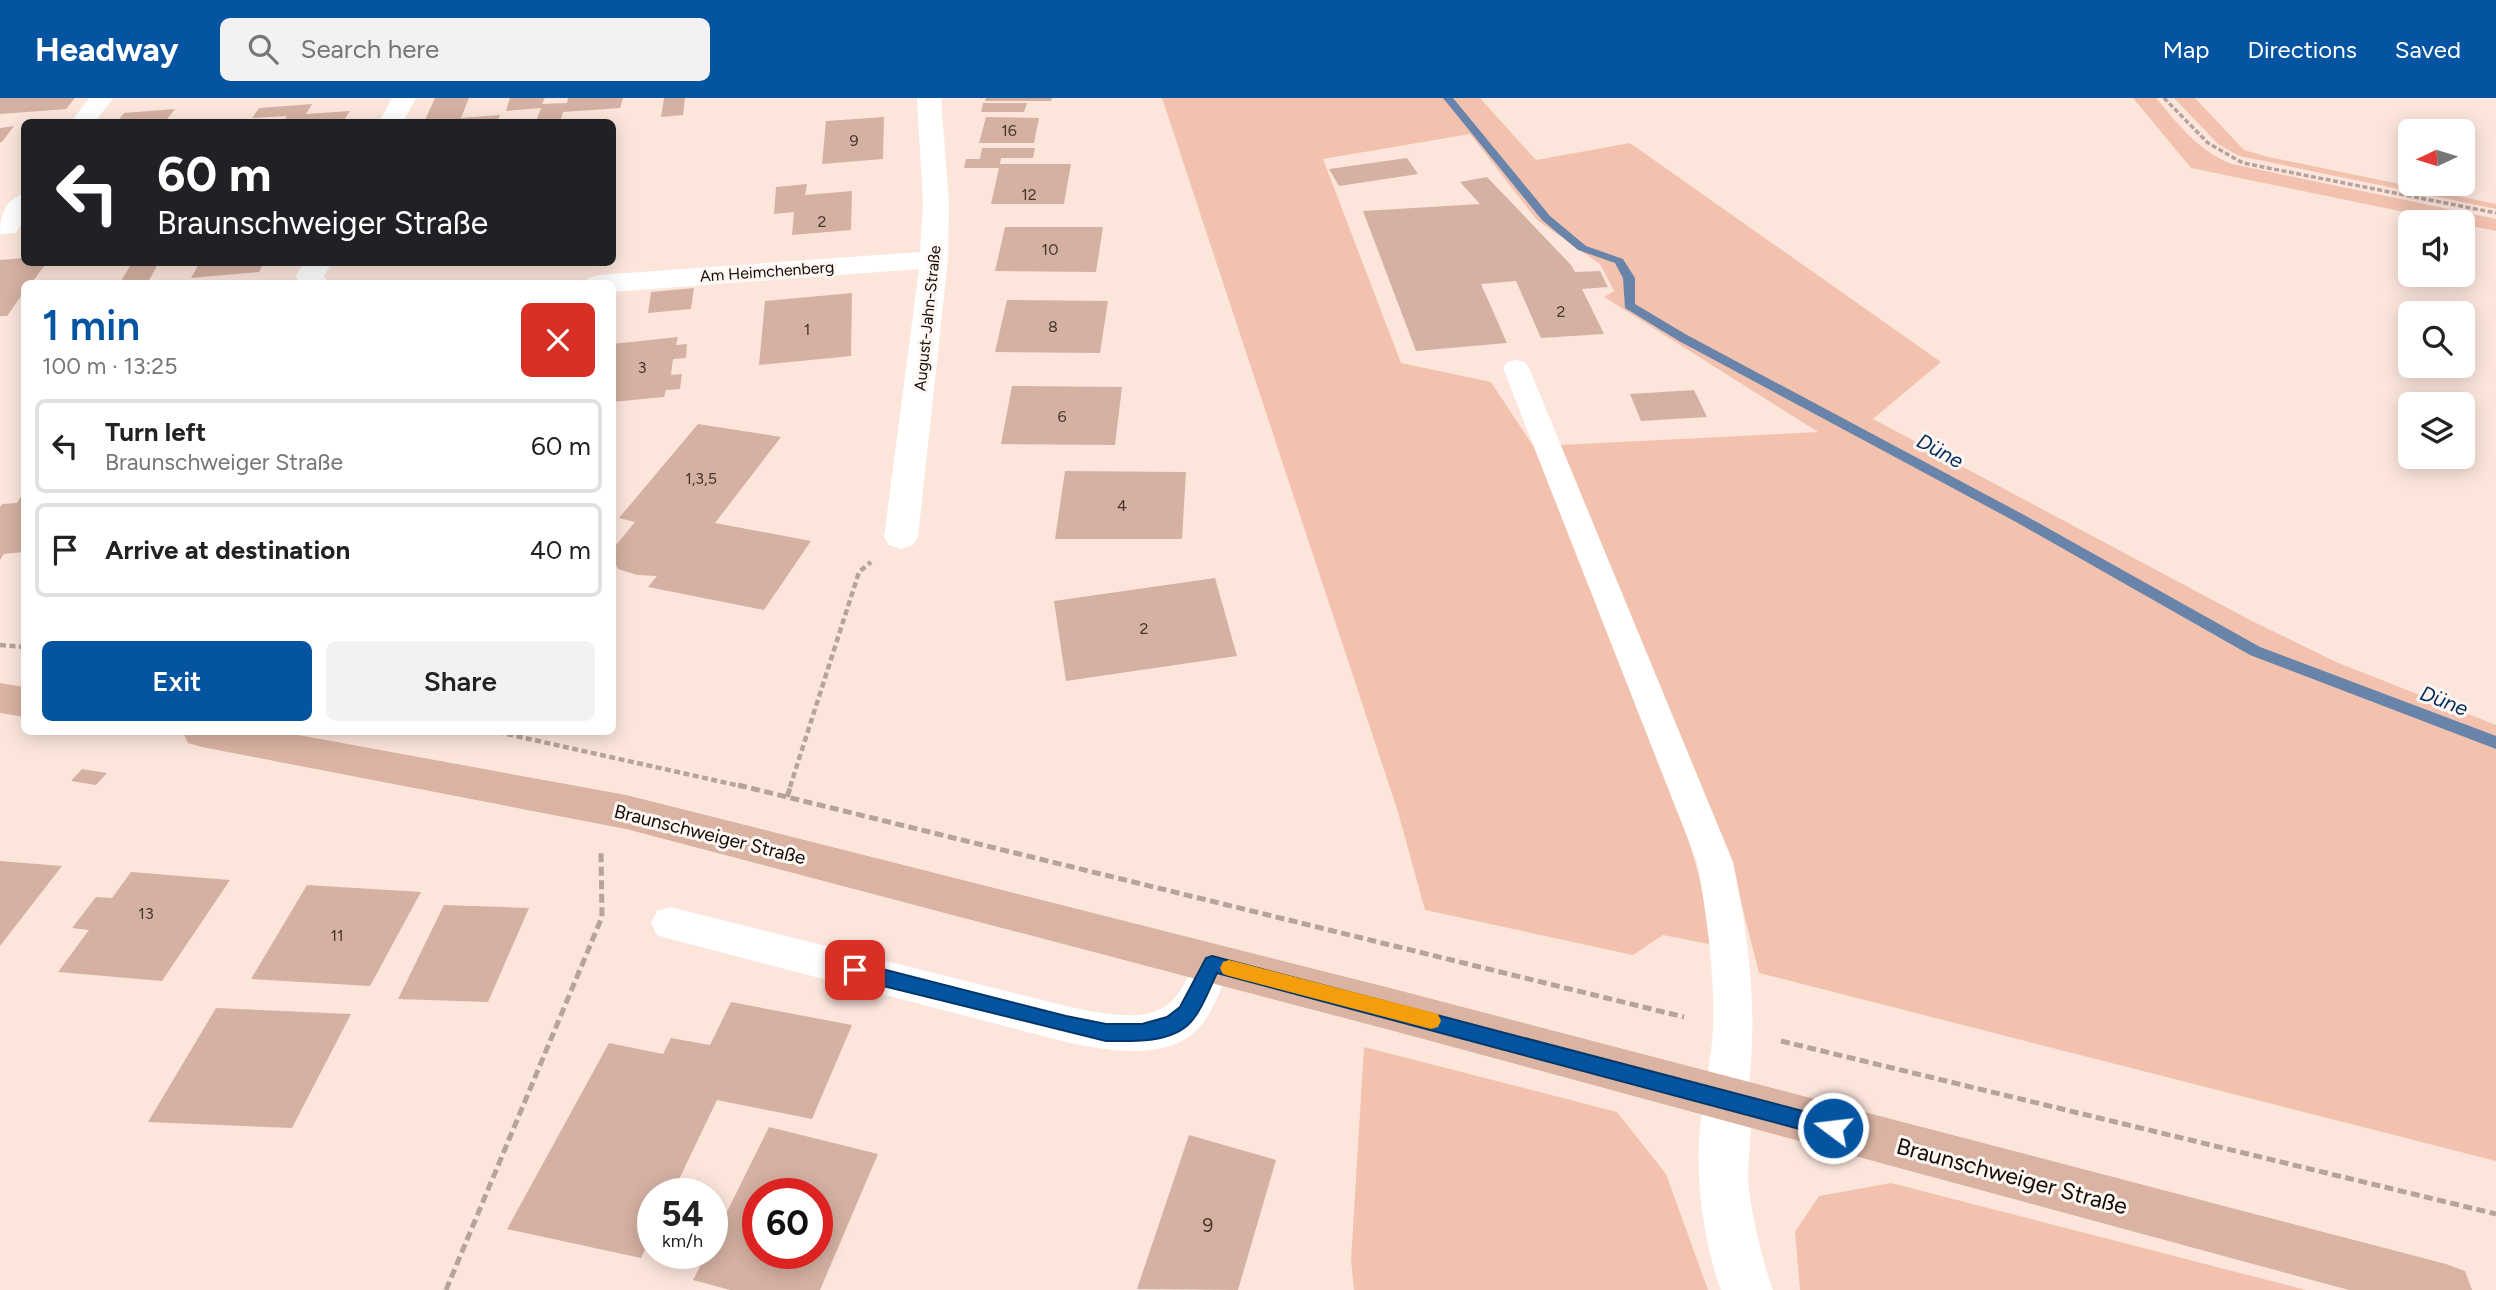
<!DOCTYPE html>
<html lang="en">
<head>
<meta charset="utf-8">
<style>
	:root { --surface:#fff; --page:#f2f2f2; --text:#222; --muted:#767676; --line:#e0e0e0; --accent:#0554a2 }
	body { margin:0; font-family:Figtree,sans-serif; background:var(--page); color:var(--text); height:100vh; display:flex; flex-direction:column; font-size:26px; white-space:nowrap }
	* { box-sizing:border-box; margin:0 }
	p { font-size:23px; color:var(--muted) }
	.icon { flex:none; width:38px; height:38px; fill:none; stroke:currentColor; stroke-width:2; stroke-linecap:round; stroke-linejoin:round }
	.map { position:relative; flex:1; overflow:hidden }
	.details { position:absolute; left:21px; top:182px; width:595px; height:455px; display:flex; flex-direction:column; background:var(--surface); border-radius:10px; box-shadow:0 4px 18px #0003 }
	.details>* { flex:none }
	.top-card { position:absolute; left:21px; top:21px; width:595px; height:147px; border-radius:10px; box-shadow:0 4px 18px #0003; background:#202124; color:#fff; overflow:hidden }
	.needle { width:46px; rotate:266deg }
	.fabs { position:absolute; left:2398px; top:21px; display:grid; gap:14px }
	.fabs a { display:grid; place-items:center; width:77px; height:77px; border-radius:10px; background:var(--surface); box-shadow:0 4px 18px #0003; font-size:35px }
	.speed { position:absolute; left:637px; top:1080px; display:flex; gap:14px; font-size:35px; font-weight:700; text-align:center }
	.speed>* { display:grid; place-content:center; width:91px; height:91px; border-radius:50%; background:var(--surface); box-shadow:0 4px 18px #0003; line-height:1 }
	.speed small { font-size:18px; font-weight:400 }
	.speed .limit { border:10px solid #d22; background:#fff; color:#111 }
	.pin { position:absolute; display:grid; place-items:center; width:60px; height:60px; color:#fff; margin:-30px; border-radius:14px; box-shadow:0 4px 10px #0006 }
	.me { position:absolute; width:77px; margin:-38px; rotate:285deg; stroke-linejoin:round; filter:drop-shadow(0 0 5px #0008) }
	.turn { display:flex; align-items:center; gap:24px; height:147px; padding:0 21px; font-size:32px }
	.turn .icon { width:91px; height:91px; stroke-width:2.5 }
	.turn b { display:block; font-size:49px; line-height:60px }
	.round { display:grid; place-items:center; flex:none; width:74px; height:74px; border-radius:10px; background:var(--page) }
	.head { display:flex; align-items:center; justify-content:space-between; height:119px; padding:0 21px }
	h1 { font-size:42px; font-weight:600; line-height:52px; color:var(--accent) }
	.action { display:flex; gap:14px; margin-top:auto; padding:14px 21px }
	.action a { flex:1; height:80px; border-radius:10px; background:var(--accent); color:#fff; font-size:28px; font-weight:600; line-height:80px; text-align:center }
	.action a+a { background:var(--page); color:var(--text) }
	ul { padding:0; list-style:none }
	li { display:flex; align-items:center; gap:21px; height:94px; margin:0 14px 10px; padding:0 7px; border:4px solid var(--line); border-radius:10px }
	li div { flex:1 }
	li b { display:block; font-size:26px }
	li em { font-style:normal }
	header { display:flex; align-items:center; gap:42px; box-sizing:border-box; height:98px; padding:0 35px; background:var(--accent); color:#fff }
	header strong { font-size:33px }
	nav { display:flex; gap:38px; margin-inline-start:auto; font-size:24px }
	.search { width:490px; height:63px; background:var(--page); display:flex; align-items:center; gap:18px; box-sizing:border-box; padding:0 24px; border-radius:10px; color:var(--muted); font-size:26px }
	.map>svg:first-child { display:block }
	.green { fill:#f2c2ae }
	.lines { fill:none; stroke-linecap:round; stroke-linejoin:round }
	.stream { fill:#6884aa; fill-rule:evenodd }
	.building { fill:#d5b1a3; fill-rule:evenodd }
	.path-far2 { stroke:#b6a39b; stroke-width:3.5; stroke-dasharray:5 2.5; stroke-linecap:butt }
	.path-far1 { stroke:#b6a39b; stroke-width:4.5; stroke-dasharray:6 3.5; stroke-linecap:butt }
	.path { stroke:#b6a39b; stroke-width:5; stroke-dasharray:9 4.5; stroke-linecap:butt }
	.service { fill:#fff; fill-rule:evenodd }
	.minor { fill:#fff; fill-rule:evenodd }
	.primary { fill:#dab3a3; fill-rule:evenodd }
	.route { fill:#0554a2; stroke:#033769; stroke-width:2 }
	.slow { fill:#f59e0b }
	.labels { text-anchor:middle; stroke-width:6; stroke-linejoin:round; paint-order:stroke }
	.number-label { font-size:16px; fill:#46342d }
	.far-street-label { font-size:16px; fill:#160b06; stroke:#fef6f3 }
	.street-label { font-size:19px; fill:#160b06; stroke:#fef6f3 }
	.near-number-label { font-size:19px; fill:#46342d }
	.water-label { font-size:21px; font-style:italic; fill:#002c5e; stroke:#fef6f3 }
	.near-street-label { font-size:23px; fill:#160b06; stroke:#fef6f3 }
</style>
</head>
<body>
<header>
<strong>Headway</strong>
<div class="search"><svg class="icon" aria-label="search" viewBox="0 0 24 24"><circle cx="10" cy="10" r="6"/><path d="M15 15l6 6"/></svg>Search here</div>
<nav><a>Map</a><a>Directions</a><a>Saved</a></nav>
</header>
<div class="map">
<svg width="2496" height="1192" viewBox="0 0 2496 1192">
	<rect width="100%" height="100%" fill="#fce6dc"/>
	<path class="green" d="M1162,0H1480L1536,62L1630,45L1941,264L1873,321L2250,522L2336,564L2496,627V1063L1759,875L1733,772L1560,347L1818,334L1604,199L1614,193L1600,166L1537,122L1470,36L1323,61L1401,265L1491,284L1534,349L1687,737L1702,788L1714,847L1663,837L1633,857L1425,812L1398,714Z
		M2133,0H2156C2179,27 2198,53 2232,66L2496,121V133L2191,70Z
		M2174,0H2195L2244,52L2269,59L2496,106V111L2239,58L2218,46Z
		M1364,949L1617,1014L1666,1076L1708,1192H1354L1351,1162Z
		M1891,1085L2306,1192H1800L1795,1134L1819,1098Z"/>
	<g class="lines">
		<path class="stream" d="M1443,0H1453L1550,118L1586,148L1623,161L1635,180V206L1687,237L2026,418L2260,549L2496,638V651L2250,557L2016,424L1679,243L1625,210L1623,180L1615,165L1578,152L1542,122Z"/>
	</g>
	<path class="building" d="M0,0H75L66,11L0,16Z
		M435,0H469L461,20L500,17L497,24H429L430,21L425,22Z
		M510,0H545L542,6L567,5L568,0H623L620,10L563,14L560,24H536L541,10L506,13Z
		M664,0H685L683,17L661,19Z
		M986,0H1052L1051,3H985Z
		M983,5H1027L1024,14H981Z
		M312,6L306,16L350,13L343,24H283L287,18L252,20L259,10Z
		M175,11L165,24H117L124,15Z
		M884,19L883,61L822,66L826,23Z
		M986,19L1039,20L1034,45H979Z
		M14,28L2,44H0V30Z
		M982,50H1035L1033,60H1001L1000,66H1071L1064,106H991L999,70H964L966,61H980Z
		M1407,60L1418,76L1339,88L1329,71Z
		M1487,79L1571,167L1575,174L1600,173L1608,189L1582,191L1604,236L1541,240L1516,183L1481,186L1507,245L1416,253L1363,113L1480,106L1460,84Z
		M807,86L805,97L852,93L851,132L792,137L794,114L774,116L776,89Z
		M1005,129H1103L1096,174L995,173Z
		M24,160V164H47L31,186H24V194L7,218H0V162Z
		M159,164L147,186H119L132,165Z
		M200,164H264L259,174L191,180Z
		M694,190L691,211L648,215L651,194Z
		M852,195L851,258L759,267L765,203Z
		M1007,202L1108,203L1100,255L995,254Z
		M678,239L676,247L687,246L686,260L673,261L671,277L682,276L680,291L666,292L664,299L612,304V246Z
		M1012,288L1122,289L1115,347L1001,346Z
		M1694,292L1707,319L1641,323L1630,296Z
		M698,326L781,339L715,425L811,443L764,512L648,489L657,478L637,477L618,471L612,459V452L635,424L619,420Z
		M1065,373L1186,374L1182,441H1055Z
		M24,393V454L4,456L0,462V409L2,406L17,405Z
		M1215,480L1237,558L1066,583L1054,503Z
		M82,671L107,675L96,687L71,683Z
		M0,763L62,768L0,848Z
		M131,774L230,782L162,883L58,874L89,832L72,830L96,799L112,800Z
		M307,787L421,794L370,888L251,881Z
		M444,807L529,810L488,904L398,901Z
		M731,904L852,927L812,1021L717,1002L672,1096H653V1135L641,1160L507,1131L609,945L663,956L671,940L710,947Z
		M216,910L351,916L292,1030L148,1024Z
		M769,1029L878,1056L820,1192H730L693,1182L707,1155H712V1144ZM758,1096H817V1155H758Z
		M1189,1037L1276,1062L1238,1192L1137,1191Z"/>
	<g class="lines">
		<path class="path-far2" d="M2164,0L2208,45L2243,65L2496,115"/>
		<path class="path-far1" d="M0,547L24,549
			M498,634L745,689
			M790,689L859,474L871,464"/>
		<path class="path" d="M738,687L1684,919
			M787,699L791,687
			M1781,943L2496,1116
			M446,1192L602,819L601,754"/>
		<path class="service" d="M1516,262L1525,264L1529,270L1733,764C1747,830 1756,897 1751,964C1749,983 1749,1000 1742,1017L1727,1023L1712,1017C1701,991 1712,960 1713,931C1715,875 1707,819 1697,764L1503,270L1507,264Z
			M670,809L1066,908C1097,914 1147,928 1172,903C1185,890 1191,870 1198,854L1212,849L1226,854L1231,866C1223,885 1216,907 1203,925C1173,965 1108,953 1066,944L670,841L657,837L651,825L657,813Z"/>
		<path class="minor" d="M89,0H113L95,24H71Z
			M392,0H416L403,24H379Z
			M917,0H941L949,105L948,161L918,439L913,447L901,451L889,447L884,439L919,171L612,194V186H585L589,180L599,177L920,154L923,105Z
			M24,96V122L16,135L0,136C0,118 5,101 24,96Z
			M304,164H332L324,178L329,186H300L296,178Z
			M1727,980L1744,987C1757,1016 1748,1048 1748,1079C1749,1106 1763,1166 1773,1192H1721C1701,1140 1688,1038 1710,987Z"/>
		<path class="primary" d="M0,585L24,589V619L0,615Z
			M183,634H282L626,697L1390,890L2446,1166L2465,1173L2472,1192H2349L1390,932L626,731L202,649L188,645Z"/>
	</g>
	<path class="route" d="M1212,858L1833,1021L1840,1024L1843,1030L1840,1037L1833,1040L1217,875C1210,889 1204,907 1194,920C1176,946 1134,943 1106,943L855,881L848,878L846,872L848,867L855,864L1066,918L1106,926H1142L1167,919L1180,909L1206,860Z"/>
	<path class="slow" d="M1229,862L1431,914L1438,916L1441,923L1438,929L1431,931L1229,878L1223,876L1220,870L1223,864Z"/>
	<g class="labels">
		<g class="number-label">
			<text x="1009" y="38">16</text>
			<text x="854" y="48">9</text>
			<text x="1029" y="102">12</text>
			<text x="822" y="129">2</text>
			<text x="1050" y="157">10</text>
			<text x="1561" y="219">2</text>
			<text x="1053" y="234">8</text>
			<text x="807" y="237">1</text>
			<text x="642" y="275">3</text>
			<text x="1062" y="324">6</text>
			<text x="701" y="386">1,3,5</text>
			<text x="1122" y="413">4</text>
			<text x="1144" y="536">2</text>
			<text x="146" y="821">13</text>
			<text x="337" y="843">11</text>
		</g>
		<g class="far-street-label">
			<text transform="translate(767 173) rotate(-4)" y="6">Am Heimchenberg</text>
			<text transform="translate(927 220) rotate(-84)" y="6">August-Jahn-Straße</text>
		</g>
		<g class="street-label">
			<text transform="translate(710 736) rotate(14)" y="7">Braunschweiger Straße</text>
		</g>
		<g class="near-number-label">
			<text x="1208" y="1134">9</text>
		</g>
		<g class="water-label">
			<text transform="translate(1940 353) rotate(28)" y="7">Düne</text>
			<text transform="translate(2444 603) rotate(21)" y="7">Düne</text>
		</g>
		<g class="near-street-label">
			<text transform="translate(2012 1078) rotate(15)" y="8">Braunschweiger Straße</text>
		</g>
	</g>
</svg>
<div class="fabs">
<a><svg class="needle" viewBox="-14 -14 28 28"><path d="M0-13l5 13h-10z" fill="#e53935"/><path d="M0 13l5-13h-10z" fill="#767676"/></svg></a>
<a><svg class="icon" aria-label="sound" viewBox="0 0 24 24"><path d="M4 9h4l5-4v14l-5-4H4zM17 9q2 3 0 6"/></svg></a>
<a><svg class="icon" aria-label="search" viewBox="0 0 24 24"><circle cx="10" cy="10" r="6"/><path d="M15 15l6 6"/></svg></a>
<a><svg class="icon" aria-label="layers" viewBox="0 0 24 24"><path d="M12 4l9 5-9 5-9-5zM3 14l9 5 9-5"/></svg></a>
</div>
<div class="speed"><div>54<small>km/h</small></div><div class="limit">60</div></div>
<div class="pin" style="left:855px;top:872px;background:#d93025"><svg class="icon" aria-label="arrive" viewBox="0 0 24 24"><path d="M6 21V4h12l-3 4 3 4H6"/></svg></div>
<svg class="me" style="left:1833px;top:1030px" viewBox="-20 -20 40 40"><circle r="17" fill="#0554a2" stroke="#fff" stroke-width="3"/><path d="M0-11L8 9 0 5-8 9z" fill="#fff"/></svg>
<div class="top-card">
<div class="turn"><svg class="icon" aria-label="left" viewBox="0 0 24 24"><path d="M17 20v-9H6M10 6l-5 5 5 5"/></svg><div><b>60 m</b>Braunschweiger Straße</div></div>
</div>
<section class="details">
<div class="head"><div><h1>1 min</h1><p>100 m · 13:25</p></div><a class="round" style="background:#d93025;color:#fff"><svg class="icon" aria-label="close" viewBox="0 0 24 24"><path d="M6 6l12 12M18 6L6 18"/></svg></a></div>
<ul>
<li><svg class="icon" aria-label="left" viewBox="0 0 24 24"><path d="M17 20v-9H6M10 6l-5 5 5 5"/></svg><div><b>Turn left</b><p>Braunschweiger Straße</p></div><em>60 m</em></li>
<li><svg class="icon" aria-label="arrive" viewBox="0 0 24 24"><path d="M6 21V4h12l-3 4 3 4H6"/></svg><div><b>Arrive at destination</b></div><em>40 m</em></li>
</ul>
<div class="action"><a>Exit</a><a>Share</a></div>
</section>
</div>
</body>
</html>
